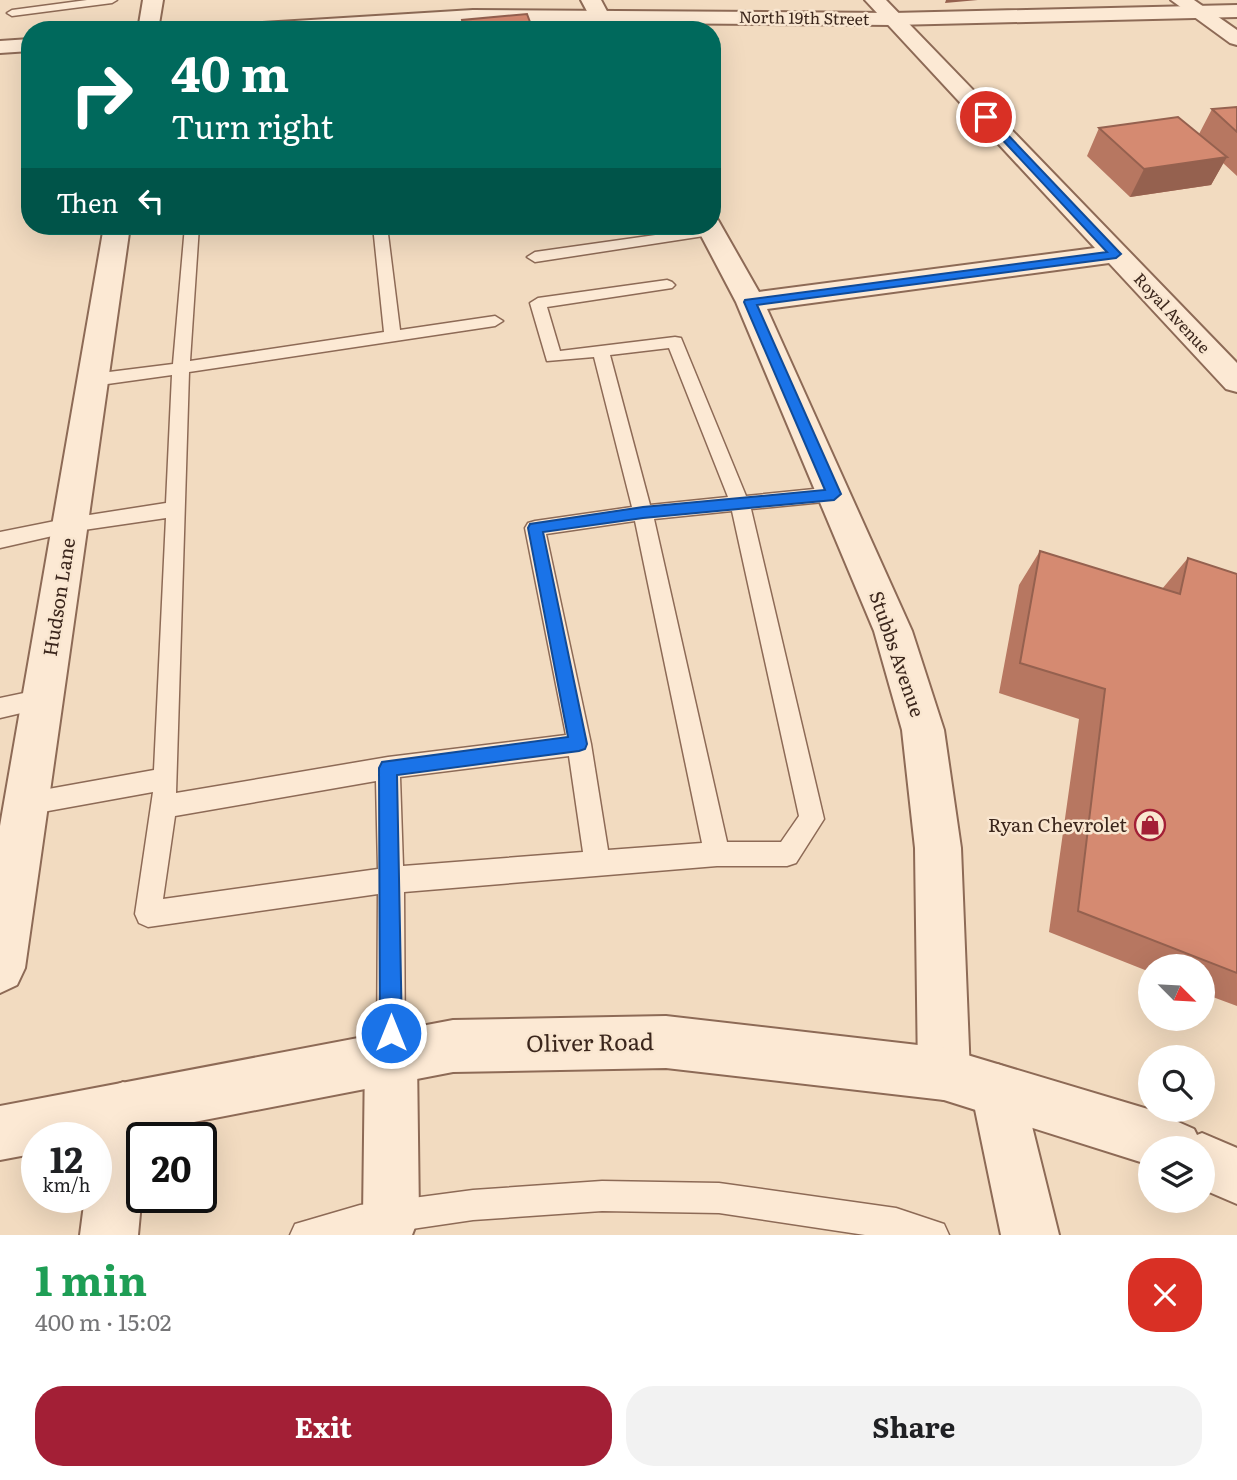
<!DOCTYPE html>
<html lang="en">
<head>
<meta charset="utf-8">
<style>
	:root { --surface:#fff; --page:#f2f2f2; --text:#202124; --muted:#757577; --accent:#a31f36 }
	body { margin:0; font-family:Literata,serif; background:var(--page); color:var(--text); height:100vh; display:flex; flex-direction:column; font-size:26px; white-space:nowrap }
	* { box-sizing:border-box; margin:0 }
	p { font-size:23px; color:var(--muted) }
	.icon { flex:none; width:38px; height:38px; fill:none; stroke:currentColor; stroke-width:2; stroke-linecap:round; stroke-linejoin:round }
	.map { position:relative; height:1235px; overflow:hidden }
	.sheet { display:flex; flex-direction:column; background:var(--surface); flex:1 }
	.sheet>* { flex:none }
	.banner { position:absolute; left:21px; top:21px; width:700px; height:214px; border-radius:28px; box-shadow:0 7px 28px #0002; background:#00695c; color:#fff; overflow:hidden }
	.needle { width:46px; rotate:114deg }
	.fabs { position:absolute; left:1138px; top:954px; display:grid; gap:14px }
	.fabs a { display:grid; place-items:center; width:77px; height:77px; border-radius:50%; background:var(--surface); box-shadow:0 7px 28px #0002; font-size:35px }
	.speed { position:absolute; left:21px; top:1122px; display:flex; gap:14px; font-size:35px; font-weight:700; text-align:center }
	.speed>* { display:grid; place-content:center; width:91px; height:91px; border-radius:50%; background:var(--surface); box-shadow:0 7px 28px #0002; line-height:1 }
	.speed small { font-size:18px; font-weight:400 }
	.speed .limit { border:4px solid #111; border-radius:10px; background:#fff; color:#111 }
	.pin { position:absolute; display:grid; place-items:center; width:60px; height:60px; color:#fff; margin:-30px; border:4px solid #fff; border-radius:50%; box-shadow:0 2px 7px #0007 }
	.me { position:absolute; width:77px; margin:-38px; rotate:0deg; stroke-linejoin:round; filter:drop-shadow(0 0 5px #0008) }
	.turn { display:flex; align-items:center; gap:24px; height:147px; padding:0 35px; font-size:32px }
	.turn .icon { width:91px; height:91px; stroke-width:2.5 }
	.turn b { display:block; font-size:49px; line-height:60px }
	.then { display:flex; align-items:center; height:66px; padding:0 35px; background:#0003; gap:14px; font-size:26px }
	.round { display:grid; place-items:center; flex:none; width:74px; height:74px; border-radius:28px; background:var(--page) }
	.summary { display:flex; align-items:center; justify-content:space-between; height:119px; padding:0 35px }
	h1 { font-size:42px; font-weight:700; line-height:52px; color:#1e9e55 }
	.button { display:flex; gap:14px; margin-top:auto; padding:14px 35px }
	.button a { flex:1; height:80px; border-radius:28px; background:var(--accent); color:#fff; font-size:28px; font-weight:700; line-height:80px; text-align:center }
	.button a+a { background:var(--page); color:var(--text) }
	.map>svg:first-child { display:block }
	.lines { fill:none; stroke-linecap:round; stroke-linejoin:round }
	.service-casing { stroke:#8d6a56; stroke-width:3 }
	.minor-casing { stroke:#8d6a56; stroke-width:4 }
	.tertiary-casing { stroke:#8d6a56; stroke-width:4 }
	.service { fill:#fce9d4; fill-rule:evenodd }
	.minor { fill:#fce9d4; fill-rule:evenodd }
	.tertiary { fill:#fce9d4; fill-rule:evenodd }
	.wall { fill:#b77761 }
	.shaded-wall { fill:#95614f }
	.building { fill:#d58a71; stroke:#95614f; stroke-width:2 }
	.route { fill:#1a73e8; stroke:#114b97; stroke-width:2 }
	.labels { text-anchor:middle; stroke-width:5; stroke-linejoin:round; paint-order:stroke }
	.far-street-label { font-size:16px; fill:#3b261c; stroke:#f9e6d0 }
	.street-label { font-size:19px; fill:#3b261c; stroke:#f9e6d0 }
	.poi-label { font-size:19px; fill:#3b261c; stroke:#f9e6d0; text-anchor:end }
	.near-street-label { font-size:23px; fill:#3b261c; stroke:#f9e6d0 }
</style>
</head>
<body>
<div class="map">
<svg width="1237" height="1235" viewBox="0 0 1237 1235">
	<rect width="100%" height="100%" fill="#f2dbc0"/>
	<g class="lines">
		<g class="service-casing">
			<path id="service" d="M87,0H117L112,3L12,16L7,13L12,10Z
				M185,226H199L190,361L384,332L373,226H387L400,330L495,316L503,321L495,326L189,372L176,793L388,757L566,735L525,528L528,523L535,521L632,507L594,357L547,361L530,303L538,298L667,280L672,282L675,285L672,288L547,307L560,351L675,337L681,338L746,496L834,487L841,489L843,494L841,499L834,501L751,509L824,819L796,863L787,866H717L404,892L405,1058L401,1068L391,1072L381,1068L377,1058L378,894L148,927L139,923L135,914L153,792L26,815L17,812L14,804L17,796L26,793L154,770L166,518L70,532L0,548V532L70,518L166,503L172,375L93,386L84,380L93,374L173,364ZM669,348L728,497L650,505L610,355ZM732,511L799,816L781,842H727L654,519ZM635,521L702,843L608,850L591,744L546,534ZM569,756L583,852L403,866L400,777ZM376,781L378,869L163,899L175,816Z
				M712,227L719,231L717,234L535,262L527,257L535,252Z
				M43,689L51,692L54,699L51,706L0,718V698Z
				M602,1181L719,1183L896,1208L944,1224L949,1235H865L719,1213L602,1211L473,1220L371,1235H290L295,1224L360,1205L473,1190Z"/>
		</g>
		<g class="minor-casing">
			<path id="minor" d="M143,0H163L158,30H138Z
				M581,0H601L617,30H597Z
				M865,0H886L1237,363V392L1226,389L1109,263L767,309L912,631L944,730L961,848L970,1074L963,1093L944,1100L925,1093L918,1074L915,848L902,730L874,631L736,302L696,226H712V219L718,220L759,292L1095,248Z
				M1171,0H1194L1237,30V45L1230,43Z
				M104,226H130L25,968L17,985L0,993V826Z
				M391,1032L409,1040L417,1058L419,1217L412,1235H370L363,1217L365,1058L373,1040Z
				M997,1064L1016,1071L1023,1090L1059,1235H1001L971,1090L978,1071Z
				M123,1082L142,1090L150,1109L147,1138H142V1192L138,1235H80L85,1197H96V1138H93L96,1109L104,1090Z"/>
		</g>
		<g class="tertiary-casing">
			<path id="tertiary" d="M1237,5V17L893,25L473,22L349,30H235L238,26L245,24L473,10L893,13Z
				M30,39V51L0,53V41Z
				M666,1016L944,1048L1151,1110L1194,1129L1197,1135L1202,1133L1237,1148V1204L1202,1189V1148H1150V1165L944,1100L666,1068L453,1072L96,1141V1138H37V1153L0,1160V1106L453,1020Z"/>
		</g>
		<use href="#service" class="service"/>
		<use href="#minor" class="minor"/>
		<use href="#tertiary" class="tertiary"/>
	</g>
	<path class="wall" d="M1237,107V176L1223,163L1211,185L1130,197L1087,156L1099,128L1199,134L1212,109Z
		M1040,551L1162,589L1188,558L1237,574V1006L1202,993V966H1150V972L1049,932L1079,719L999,693L1019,585Z"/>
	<path class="shaded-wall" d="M946,0H978L945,3Z
		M1227,157L1211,185L1130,197L1144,169Z"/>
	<path class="building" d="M527,14L533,30H464L462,20Z
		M1237,107V132L1212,109Z
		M1178,117L1227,157L1144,169L1099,128Z
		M1040,551L1180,594L1188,558L1237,574V973L1078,911L1105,689L1020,663Z"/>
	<path class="route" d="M983,115H989L1121,254L1116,258L757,305L841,494L834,500L643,518L543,532L587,744L585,749L579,751L397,775L402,1033L398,1040L391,1043L383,1040L380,1033L379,768L382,762L568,737L528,528L530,524L643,507L825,490L744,302L745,300L1107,252L983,119Z"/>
	<defs>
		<g id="shop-ring" transform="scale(1.575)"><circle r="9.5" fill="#f9e6d0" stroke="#a31f36" stroke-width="1.5"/><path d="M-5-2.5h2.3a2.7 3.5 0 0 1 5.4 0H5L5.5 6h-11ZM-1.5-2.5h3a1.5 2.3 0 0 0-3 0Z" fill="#a31f36"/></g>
	</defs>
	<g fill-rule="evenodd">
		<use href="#shop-ring" x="1150" y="825"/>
	</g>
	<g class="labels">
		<g class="far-street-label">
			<text transform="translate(804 18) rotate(1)" y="6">North 19th Street</text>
			<text transform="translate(1172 313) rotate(47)" y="6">Royal Avenue</text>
		</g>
		<g class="street-label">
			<text transform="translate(59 597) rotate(-81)" y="7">Hudson Lane</text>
			<text transform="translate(897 654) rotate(71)" y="7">Stubbs Avenue</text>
		</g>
		<g class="poi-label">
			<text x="1127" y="832">Ryan Chevrolet</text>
		</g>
		<g class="near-street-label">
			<text transform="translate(590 1043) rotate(-1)" y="8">Oliver Road</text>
		</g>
	</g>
</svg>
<div class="fabs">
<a><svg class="needle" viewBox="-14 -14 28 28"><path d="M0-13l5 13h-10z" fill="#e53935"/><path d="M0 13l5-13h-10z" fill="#757577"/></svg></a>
<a><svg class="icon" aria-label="search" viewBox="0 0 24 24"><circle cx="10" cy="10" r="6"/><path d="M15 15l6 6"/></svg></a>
<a><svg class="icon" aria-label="layers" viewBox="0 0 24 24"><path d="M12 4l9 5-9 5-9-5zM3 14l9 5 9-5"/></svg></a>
</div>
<div class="speed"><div>12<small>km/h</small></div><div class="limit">20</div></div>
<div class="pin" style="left:986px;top:117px;background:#d93025"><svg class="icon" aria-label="arrive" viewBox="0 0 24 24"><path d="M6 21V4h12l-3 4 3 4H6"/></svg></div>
<svg class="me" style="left:391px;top:1033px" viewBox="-20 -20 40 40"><circle r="17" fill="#1a73e8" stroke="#fff" stroke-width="3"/><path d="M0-11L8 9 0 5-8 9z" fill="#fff"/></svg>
<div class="banner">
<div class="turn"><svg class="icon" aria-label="right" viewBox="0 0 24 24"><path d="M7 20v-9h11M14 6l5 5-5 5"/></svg><div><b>40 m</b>Turn right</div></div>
<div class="then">Then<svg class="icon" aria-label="left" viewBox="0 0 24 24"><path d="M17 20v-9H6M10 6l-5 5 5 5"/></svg></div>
</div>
</div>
<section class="sheet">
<div class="summary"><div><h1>1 min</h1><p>400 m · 15:02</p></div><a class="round" style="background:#d93025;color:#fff"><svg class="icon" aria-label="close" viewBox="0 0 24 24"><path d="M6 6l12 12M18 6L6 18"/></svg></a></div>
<div class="button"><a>Exit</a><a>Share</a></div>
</section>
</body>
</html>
